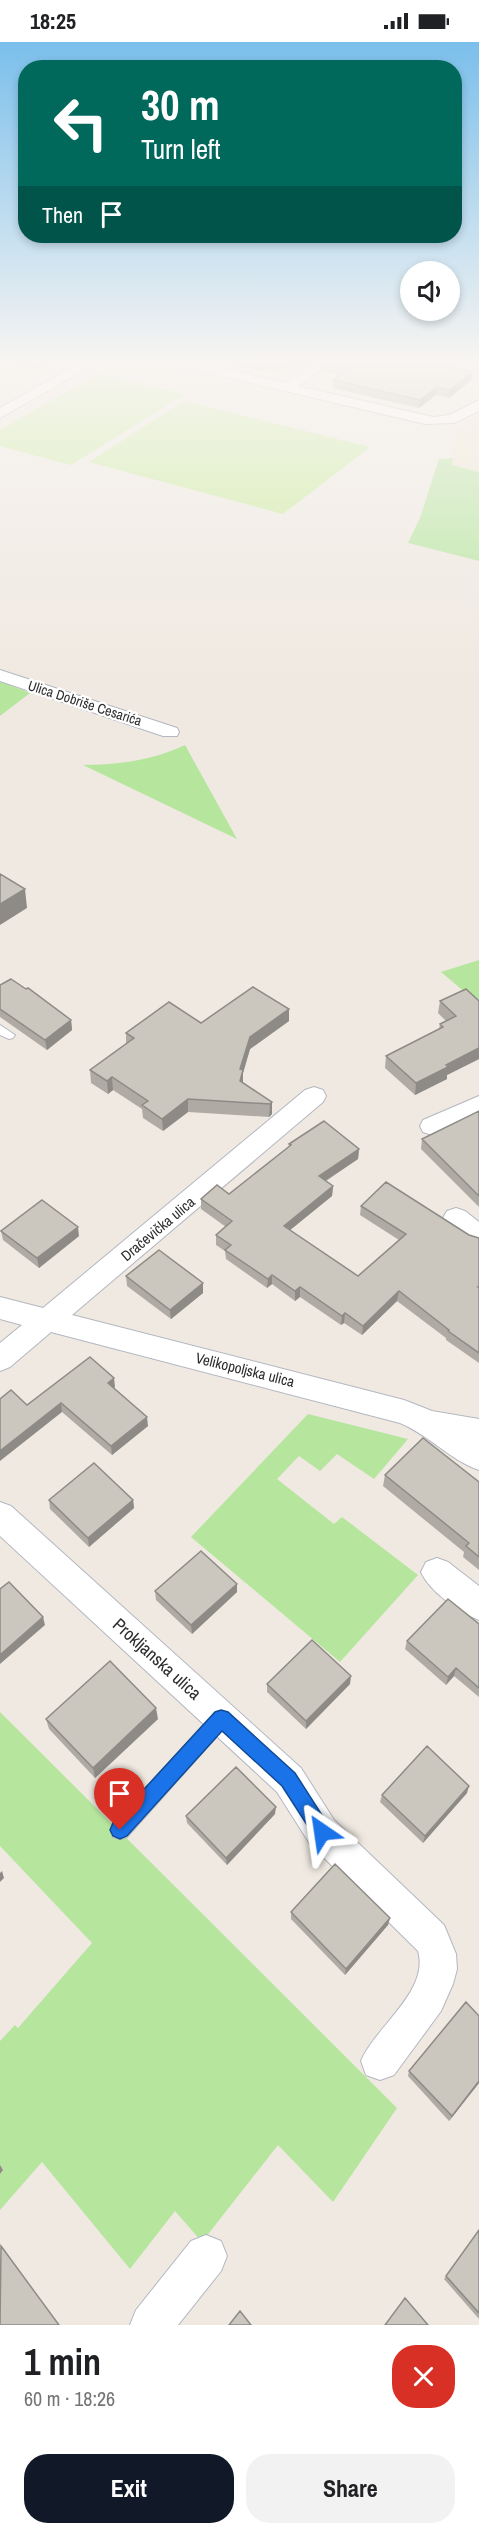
<!DOCTYPE html>
<html lang="en">
<head>
<meta charset="utf-8">
<style>
	:root { --surface:#fff; --page:#f2f2f2; --text:#202124; --muted:#757577; --accent:#111827 }
	body { margin:0; font-family:"Archivo Narrow",sans-serif; background:var(--page); color:var(--text); height:100vh; display:flex; flex-direction:column; font-size:22px; white-space:nowrap }
	* { box-sizing:border-box; margin:0 }
	p { font-size:20px; color:var(--muted) }
	.icon { flex:none; width:33px; height:33px; fill:none; stroke:currentColor; stroke-width:2; stroke-linecap:round; stroke-linejoin:round }
	.map { position:relative; height:2283px; overflow:hidden }
	.side { display:flex; flex-direction:column; background:var(--surface); flex:1 }
	.side>* { flex:none }
	.top-card { position:absolute; left:18px; top:18px; width:444px; height:183px; border-radius:24px; box-shadow:0 3px 9px #0003; background:#00695c; color:#fff; overflow:hidden }
	.controls { position:absolute; left:400px; top:219px; display:grid; gap:12px }
	.controls a { display:grid; place-items:center; width:60px; height:60px; border-radius:50%; background:var(--surface); box-shadow:0 3px 9px #0003; font-size:30px }
	.pin { position:absolute; display:grid; place-items:center; width:51px; height:51px; color:#fff; margin:-62px -26px; border-radius:50% 50% 50% 0; rotate:-45deg; box-shadow:0 0 6px #0007 }
	.pin .icon { rotate:45deg }
	.me { position:absolute; width:66px; margin:-33px; rotate:328deg; stroke-linejoin:round; filter:drop-shadow(0 0 4px #0008) }
	.turn { display:flex; align-items:center; gap:21px; height:126px; padding:0 24px; font-size:27px }
	.turn .icon { width:78px; height:78px; stroke-width:2.5 }
	.turn b { display:block; font-size:42px; line-height:51px }
	.then { display:flex; align-items:center; height:57px; padding:0 24px; background:#0003; gap:12px; font-size:22px }
	.round { display:grid; place-items:center; flex:none; width:63px; height:63px; border-radius:24px; background:var(--page) }
	.head { display:flex; align-items:center; justify-content:space-between; height:102px; padding:0 24px }
	h1 { font-size:36px; font-weight:700; line-height:45px }
	.action { display:flex; gap:12px; margin-top:auto; padding:12px 24px }
	.action a { flex:1; height:69px; border-radius:24px; background:var(--accent); color:#fff; font-size:24px; font-weight:700; line-height:69px; text-align:center }
	.action a+a { background:var(--page); color:var(--text) }
	.status { display:flex; justify-content:space-between; align-items:center; height:42px; padding:0 30px; background:var(--surface); direction:ltr }
	.status svg { height:16px; fill:currentColor }
	.map>svg:first-child { display:block }
	.education { fill:#f0e6d1 }
	.green { fill:#b6e59e }
	.pitch { fill:#c9ec9a }
	.lines { fill:none; stroke-linecap:round; stroke-linejoin:round }
	.service-casing { stroke:#b4b7c1; stroke-width:2 }
	.minor-casing { stroke:#b4b7c1; stroke-width:2 }
	.service { fill:#fff; fill-rule:evenodd }
	.minor { fill:#fff; fill-rule:evenodd }
	.wall { fill:#afaba4 }
	.shaded-wall { fill:#8e8b86 }
	.building { fill:#cbc7bf; stroke:#8e8b86; stroke-width:1.5 }
	.route { fill:#1a73e8; stroke:#114b97; stroke-width:1.5 }
	.labels { text-anchor:middle; stroke-width:4.5; stroke-linejoin:round; paint-order:stroke }
	.far-street-label { font-size:14px; fill:#2e2e2e; stroke:#fff }
	.street-label { font-size:15px; fill:#2e2e2e; stroke:#fff }
	.near-street-label { font-size:18px; fill:#2e2e2e; stroke:#fff }
</style>
</head>
<body>
<div class="status"><b>18:25</b><svg viewBox="0 0 49 12"><path d="M0 12V9h3v3zM5 12V6h3v6zM10 12V3h3v9zM15 12V0h3v12zM26 1h20v11H26zM47 4h2v5h-2z"/></svg></div>
<div class="map">
<svg width="479" height="2283" viewBox="0 0 479 2283">
	<rect width="100%" height="100%" fill="#efe9e1"/>
	<path class="education" d="M479,368V430L452,423L456,388Z"/>
	<path class="green" d="M453,416L452,423L479,430V519L408,501L420,476L439,417Z
		M0,639L30,651L0,674Z
		M185,703L237,797L83,723C119,723 153,718 185,703Z
		M479,918V962L441,930Z
		M308,1372L408,1397L374,1437L337,1412L320,1429L299,1414L277,1437L334,1482L342,1475L418,1533L340,1620L191,1495Z
		M0,1670L397,2066L333,2160L278,2103L202,2200L175,2169L130,2227L42,2120L0,2168V2132L3,2128L0,2124V1999L15,1983L18,1986L92,1901L0,1804Z"/>
	<path class="pitch" d="M99,331L185,352L71,423L0,404V388Z
		M184,359L370,405L283,472L89,420Z"/>
	<g class="lines">
		<g class="service-casing">
			<path id="service" d="M0,983L15,993L13,996L9,997L0,993Z
				M221,1668L227,1671L230,1677L227,1683L127,1795L120,1797L113,1795L111,1788L113,1781L215,1671Z"/>
		</g>
		<g class="minor-casing">
			<path id="minor" d="M87,317H103L0,376V366Z
				M160,317H184L285,341L319,317H334L298,344L433,375L450,373L479,358V369L454,381L425,382L166,321Z
				M0,628L177,686L179,690L177,694H163L0,639Z
				M314,1045L323,1048L326,1054L323,1060L72,1273L404,1358L432,1369L479,1377V1428C450,1418 429,1393 400,1381L51,1290L10,1325L0,1329V1301L22,1283L0,1277V1255L43,1266L305,1048Z
				M479,1054V1073L441,1090L432,1093L423,1090L420,1084L423,1078Z
				M456,1166L465,1169L479,1180V1205C465,1201 450,1189 443,1176L447,1169Z
				M0,1460L11,1464L301,1726L334,1778L444,1883L456,1912L457,1927L453,1942L441,1969L394,2033L380,2038L366,2033L361,2019C375,1985 430,1949 418,1909L310,1802L277,1750L0,1494Z
				M437,1516L448,1520L479,1544V1578C459,1570 430,1550 421,1530L426,1520Z
				M206,2193L221,2199L227,2214L221,2229L178,2283H130L136,2268L191,2199Z"/>
		</g>
		<use href="#service" class="service"/>
		<use href="#minor" class="minor"/>
	</g>
	<path class="wall" d="M0,317H54L37,327Z
		M209,317H315L304,325L290,322L278,330L264,327L260,329Z
		M322,321L472,330L471,338L449,356L436,353L419,366L333,346V338L340,333L322,329Z
		M0,943L71,978L72,988L47,1008L0,975Z
		M440,959H479V1017L447,1033V1037L415,1053L385,1026L386,1014L439,987L440,982L446,979L438,971Z
		M289,979L250,1007L243,1031V1041L272,1060V1072L269,1075L188,1070L163,1089L143,1076L142,1067L113,1048L108,1052L91,1041L90,1028L126,1002V991L201,981Z
		M479,1069V1165L421,1107L422,1097Z
		M289,1102L359,1107L358,1117L326,1139L333,1144L332,1154L290,1188L358,1234L399,1198L360,1173L361,1164L479,1196V1321L446,1298V1296L397,1259L362,1293L344,1281L341,1283L300,1255L295,1259L272,1242L267,1246L226,1217L225,1209L216,1203V1193L226,1185L201,1167V1157L229,1152L289,1105Z
		M1,1189L79,1194L39,1226L3,1198Z
		M126,1234L203,1251L171,1277L127,1244Z
		M115,1345L114,1346L148,1384L112,1413L62,1370L27,1363Z
		M385,1433L479,1440V1528L463,1515L464,1510L383,1444Z
		M49,1458H133L134,1466L89,1505L50,1467Z
		M237,1542V1550L192,1592L156,1558L155,1549Z
		M479,1582V1655L454,1634L446,1643L405,1607L407,1599Z
		M267,1642H350L306,1687L267,1650Z
		M46,1677H158L95,1736L49,1687Z
		M467,1751L423,1801L380,1760L382,1753Z
		M275,1772L227,1823L187,1781L186,1774Z
		M291,1870L390,1876L388,1883L345,1933L291,1877Z
		M409,2029L479,2041L449,2079L408,2034Z
		M479,2188V2277L444,2237Z"/>
	<path class="shaded-wall" d="M39,317H54L37,327L36,319Z
		M285,317H290V322L278,330V322Z
		M304,317H315L304,325Z
		M264,319V327L260,329V322Z
		M472,330L471,338L449,356L450,348Z
		M437,345L436,353L419,366L420,358Z
		M25,847L27,866L0,883V862Z
		M289,967V979L250,1007L243,1031V1041L240,1051V1027L250,995Z
		M71,978L72,988L47,1008L45,998Z
		M479,1006V1017L447,1033V1037L415,1053L416,1041L446,1023Z
		M112,1035L113,1048L108,1052L107,1039Z
		M188,1057V1070L163,1089L162,1077Z
		M272,1060V1072L269,1075L270,1062Z
		M359,1107L358,1117L319,1143V1134Z
		M333,1144L332,1154L284,1193V1184Z
		M78,1185L79,1194L39,1226L37,1216Z
		M272,1233V1242L267,1246L268,1237Z
		M203,1241V1251L171,1277L170,1268Z
		M300,1245V1255L295,1259V1249Z
		M399,1249L397,1259L362,1293L363,1284Z
		M345,1271L344,1281L341,1283L342,1274Z
		M114,1336L115,1345L109,1350L108,1341Z
		M61,1361L62,1370L0,1419V1409Z
		M147,1375L148,1384L112,1413L111,1404Z
		M133,1458L134,1466L89,1505L88,1496Z
		M237,1542V1550L192,1592L191,1583Z
		M43,1575L45,1583L0,1622V1613Z
		M456,1626L454,1634L446,1643L448,1635Z
		M351,1634L350,1642L306,1687V1679Z
		M156,1666L158,1677L95,1736L93,1726Z
		M469,1744L467,1751L423,1801L425,1794Z
		M276,1765L275,1772L227,1823L226,1816Z
		M2,1829L4,1836L0,1840V1831Z
		M390,1876L388,1883L345,1933L346,1927Z
		M479,2039V2041L449,2079L452,2074Z
		M0,2123L3,2128L0,2132Z"/>
	<path class="building" d="M242,317H285L278,322L264,319L260,322Z
		M327,317H415L472,330L450,348L437,345L420,358L333,338L349,327L322,321Z
		M0,832L25,847L0,862Z
		M11,937L26,947L28,946L71,978L45,998L0,967V943Z
		M253,945L289,967L250,995L240,1027L243,1028L240,1039L272,1060L270,1062L188,1057L162,1077L142,1063L148,1059L112,1035L107,1039L90,1028L134,996L126,991L169,960L201,981Z
		M466,947L479,959V1006L446,1023L448,1025L416,1041L386,1014L443,985L440,982L456,974L440,959Z
		M479,1069V1154L422,1097Z
		M324,1079L359,1107L319,1134L333,1144L284,1184L358,1234L406,1192L361,1164L386,1140L469,1193L479,1196V1245H478L479,1246V1311L448,1289L449,1288L399,1249L363,1284L345,1271L342,1274L300,1245L295,1249L272,1233L268,1237L225,1208L231,1203L216,1193L232,1179L201,1157L217,1143L229,1152L291,1103L289,1102Z
		M42,1158L78,1185L37,1216L1,1189Z
		M159,1208L203,1241L170,1268L126,1234Z
		M90,1315L114,1336L108,1341L147,1375L111,1404L61,1361L0,1409V1357L11,1348L27,1363Z
		M423,1396L479,1440V1515L466,1504L469,1501L385,1433Z
		M94,1421L133,1458L88,1496L49,1458Z
		M201,1509L237,1542L191,1583L155,1549Z
		M9,1540L43,1575L0,1613V1547Z
		M448,1557L479,1582V1646L456,1626L448,1635L407,1599Z
		M312,1598L351,1634L306,1679L267,1642Z
		M110,1619L156,1666L93,1726L46,1677Z
		M427,1704L469,1744L425,1794L382,1753Z
		M236,1725L276,1765L226,1816L186,1774Z
		M335,1822L390,1876L346,1927L291,1870Z
		M466,1960L479,1974V2039L452,2074L409,2029Z
		M479,2188V2271L446,2234Z
		M1,2204L59,2283H0Z
		M405,2256L428,2283H385Z
		M240,2269L251,2283H229Z"/>
	<linearGradient id="sky" x2="0" y2="1"><stop stop-color="#7abfeb"/><stop offset="0.5" stop-color="#f8f5f2"/><stop offset="1" stop-color="#f8f5f2" stop-opacity="0"/></linearGradient>
	<rect width="479" height="637" fill="url(#sky)"/>
	<path class="route" d="M221,1668L228,1670L295,1731L329,1784L332,1790L329,1797L322,1800L316,1797L282,1744L222,1689L127,1794L120,1797L113,1794L110,1788L113,1781L215,1670Z"/>
	<g class="labels">
		<g class="far-street-label">
			<text transform="translate(85 661) rotate(18)" y="5">Ulica Dobriše Cesarića</text>
		</g>
		<g class="street-label">
			<text transform="translate(158 1187) rotate(-40)" y="5">Dračevička ulica</text>
			<text transform="translate(245 1328) rotate(14)" y="5">Velikopoljska ulica</text>
		</g>
		<g class="near-street-label">
			<text transform="translate(157 1617) rotate(42)" y="6">Prokljanska ulica</text>
		</g>
	</g>
</svg>
<div class="controls">
<a><svg class="icon" aria-label="sound" viewBox="0 0 24 24"><path d="M4 9h4l5-4v14l-5-4H4zM17 9q2 3 0 6"/></svg></a>
</div>
<div class="pin" style="left:120px;top:1788px;background:#d93025"><svg class="icon" aria-label="arrive" viewBox="0 0 24 24"><path d="M6 21V4h12l-3 4 3 4H6"/></svg></div>
<svg class="me" style="left:322px;top:1790px" viewBox="-20 -20 40 40"><path d="M0-17L14 15 0 8-14 15z" fill="#1a73e8" stroke="#fff" stroke-width="4"/></svg>
<div class="top-card">
<div class="turn"><svg class="icon" aria-label="left" viewBox="0 0 24 24"><path d="M17 20v-9H6M10 6l-5 5 5 5"/></svg><div><b>30 m</b>Turn left</div></div>
<div class="then">Then<svg class="icon" aria-label="arrive" viewBox="0 0 24 24"><path d="M6 21V4h12l-3 4 3 4H6"/></svg></div>
</div>
</div>
<section class="side">
<div class="head"><div><h1>1 min</h1><p>60 m · 18:26</p></div><a class="round" style="background:#d93025;color:#fff"><svg class="icon" aria-label="close" viewBox="0 0 24 24"><path d="M6 6l12 12M18 6L6 18"/></svg></a></div>
<div class="action"><a>Exit</a><a>Share</a></div>
</section>
</body>
</html>
